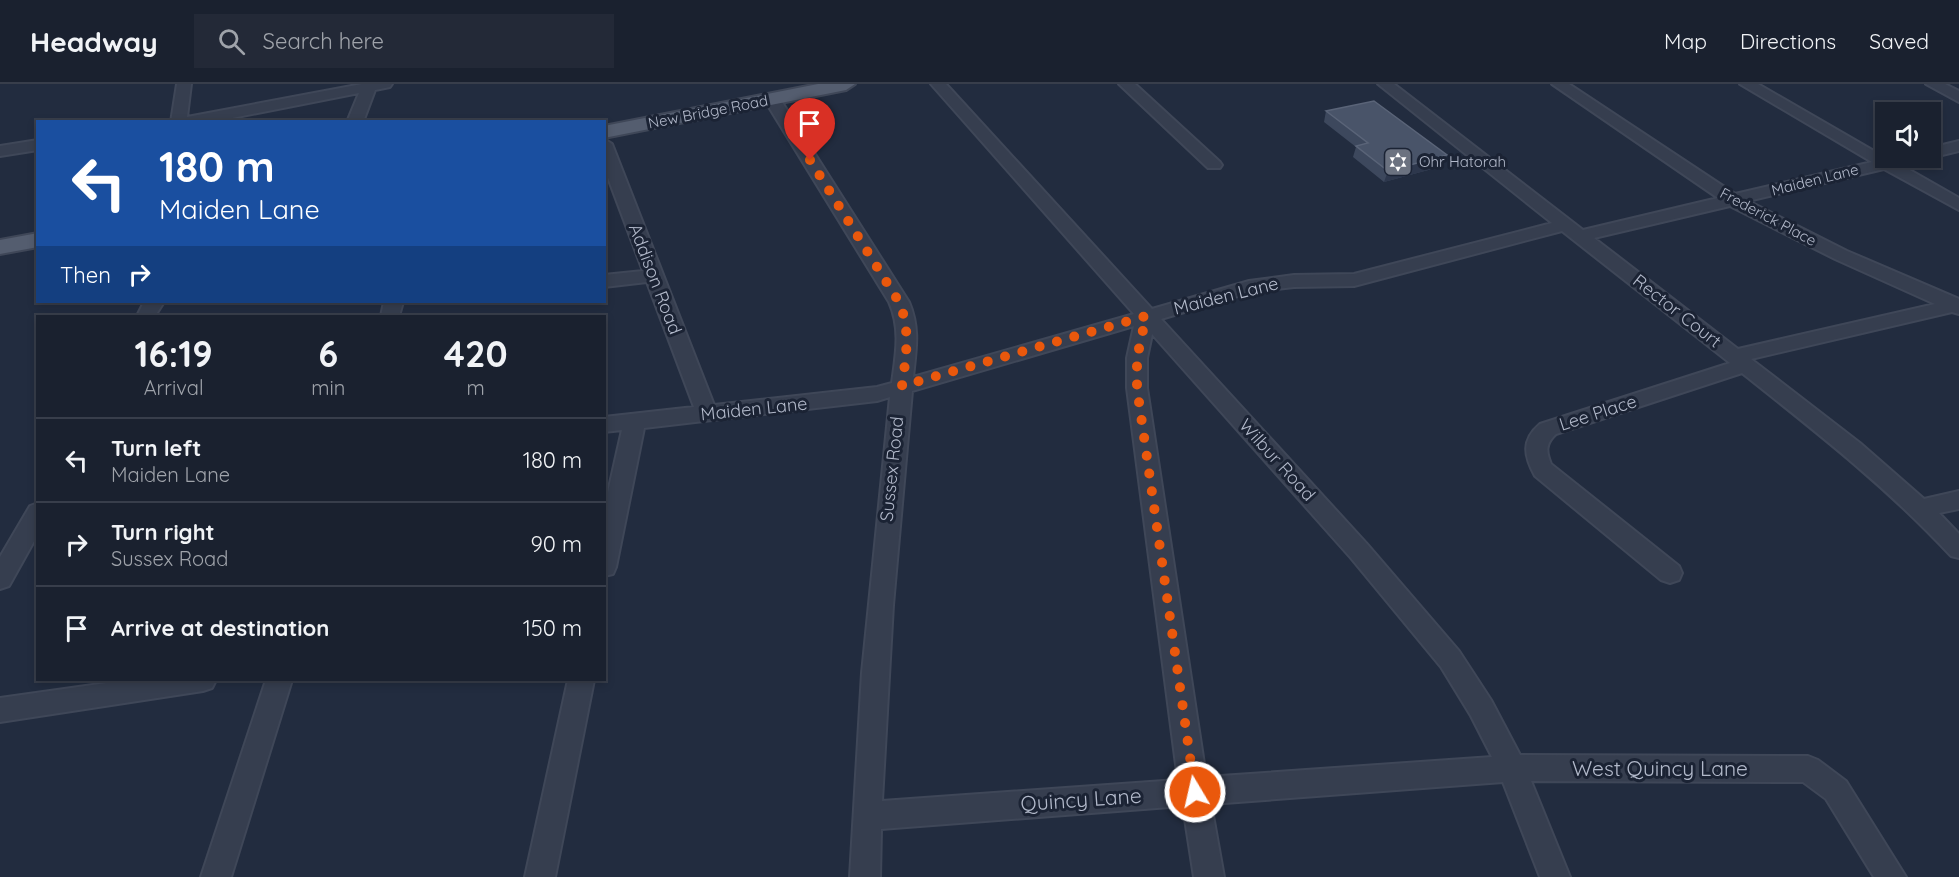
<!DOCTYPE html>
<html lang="en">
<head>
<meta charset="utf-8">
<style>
	:root { --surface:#1a212f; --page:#232937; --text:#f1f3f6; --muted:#9fa3aa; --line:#383e4b }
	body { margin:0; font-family:Quicksand,sans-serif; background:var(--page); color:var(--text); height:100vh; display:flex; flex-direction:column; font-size:22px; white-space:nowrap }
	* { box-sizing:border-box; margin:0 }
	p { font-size:20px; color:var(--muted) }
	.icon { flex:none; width:33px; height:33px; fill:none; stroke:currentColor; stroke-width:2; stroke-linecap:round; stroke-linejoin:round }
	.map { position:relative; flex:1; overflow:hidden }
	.drawer { position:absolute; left:36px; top:231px; width:570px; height:366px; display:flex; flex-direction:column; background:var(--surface); border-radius:0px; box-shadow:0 3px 9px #0003,0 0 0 2px var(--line) }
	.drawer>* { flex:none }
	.guide { position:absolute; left:36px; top:36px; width:570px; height:183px; border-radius:0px; box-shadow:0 3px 9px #0003,0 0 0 2px var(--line); background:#1a4fa0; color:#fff; overflow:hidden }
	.controls { position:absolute; left:1875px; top:18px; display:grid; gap:12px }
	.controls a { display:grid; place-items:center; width:66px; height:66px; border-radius:0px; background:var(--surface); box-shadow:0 3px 9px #0003,0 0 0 2px var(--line); font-size:30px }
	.pin { position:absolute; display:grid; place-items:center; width:51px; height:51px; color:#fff; margin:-62px -26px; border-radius:50% 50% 50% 0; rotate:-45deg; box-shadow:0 0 6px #0007 }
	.pin .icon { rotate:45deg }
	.me { position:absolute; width:66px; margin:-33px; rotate:351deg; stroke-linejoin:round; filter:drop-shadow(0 0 4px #0008) }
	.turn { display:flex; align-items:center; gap:21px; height:126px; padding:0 24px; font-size:27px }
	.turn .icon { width:78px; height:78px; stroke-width:2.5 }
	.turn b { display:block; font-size:42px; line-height:51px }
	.then { display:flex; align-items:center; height:57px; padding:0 24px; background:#0003; gap:12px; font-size:22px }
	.eta { display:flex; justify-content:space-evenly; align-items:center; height:102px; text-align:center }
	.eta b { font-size:36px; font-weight:700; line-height:42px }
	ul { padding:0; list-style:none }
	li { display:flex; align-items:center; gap:18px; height:84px; padding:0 24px; border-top:2px solid var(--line) }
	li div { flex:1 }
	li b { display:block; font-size:22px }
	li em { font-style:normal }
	header { display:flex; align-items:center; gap:36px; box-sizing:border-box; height:84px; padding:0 30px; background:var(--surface); border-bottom:2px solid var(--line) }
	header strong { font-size:28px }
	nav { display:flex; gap:33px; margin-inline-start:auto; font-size:21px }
	.search { width:420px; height:54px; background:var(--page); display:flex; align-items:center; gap:15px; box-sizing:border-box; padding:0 21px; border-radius:0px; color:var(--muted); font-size:22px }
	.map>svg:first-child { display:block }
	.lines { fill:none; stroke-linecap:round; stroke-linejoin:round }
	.minor-casing { stroke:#3f4758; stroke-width:4 }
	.major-casing { stroke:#3f4758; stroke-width:4 }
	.minor { fill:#363e4f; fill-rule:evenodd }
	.major { fill:#545d6f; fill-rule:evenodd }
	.wall { fill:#3d485d }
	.shaded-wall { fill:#2d374c }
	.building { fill:#495469; stroke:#5a6478; stroke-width:1.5 }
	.route { stroke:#ea580c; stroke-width:10; stroke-dasharray:0 18 }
	.labels { text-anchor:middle; stroke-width:6; stroke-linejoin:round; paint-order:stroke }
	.far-street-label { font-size:15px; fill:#b2b9ca; stroke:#1b2334 }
	.far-poi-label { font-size:15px; fill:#b2b9ca; stroke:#1b2334; text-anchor:start }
	.street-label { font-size:18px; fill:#b2b9ca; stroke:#1b2334 }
	.near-street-label { font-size:21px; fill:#b2b9ca; stroke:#1b2334 }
</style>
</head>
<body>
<header>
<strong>Headway</strong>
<div class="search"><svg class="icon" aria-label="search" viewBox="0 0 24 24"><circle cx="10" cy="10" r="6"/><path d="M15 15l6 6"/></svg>Search here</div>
<nav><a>Map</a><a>Directions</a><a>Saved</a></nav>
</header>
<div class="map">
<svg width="1959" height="793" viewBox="0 0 1959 793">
	<rect width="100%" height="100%" fill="#222c3f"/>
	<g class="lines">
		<g class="minor-casing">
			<path id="minor" d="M177,0H191L187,33L362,0H392L390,3L375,6L363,38H347L359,9L212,38H171Z
				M931,0H946L1152,225L1249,197L1294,191L1354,190L1552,139L1378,0H1394L1583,146L1718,114L1552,0H1569L1735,110L1872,78L1740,0H1758L1886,74H1918L1916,77L1901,81L1959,114V126L1884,85L1748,117L1847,167L1959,215V230L1952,228L1751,275L1860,359L1924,415L1959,407V425L1939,429L1959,450V474L1951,472C1887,403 1815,347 1742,289L1556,350C1545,360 1546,368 1551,380L1679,482L1682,489L1679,496L1670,499L1661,496L1535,392C1524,372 1521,356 1540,340L1730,279L1562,147L1354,202L1294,203L1251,208L1161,235L1367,460L1459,567L1491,616L1520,671L1808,672L1818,676L1846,697L1906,793H1874L1826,715L1803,698L1531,697L1570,793H1540L1503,698L1211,720L1224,793H1194L1183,722L881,745L880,793H850L862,589L890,313L877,317L644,344L616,483L613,490L604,492V426L622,346L604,348V333L694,323L647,198L604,203V191L643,187L604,83V55L612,60L714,321L877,303L892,299C896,270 901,245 889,218L764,15L772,10L780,15L909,218C920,244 916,265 913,293L1134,230ZM1730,122L1835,175L1935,220L1738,265L1594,154ZM1134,242L1127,274V304L1178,696L882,717L893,521L912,307ZM1152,250L1351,474L1441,583L1471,632L1492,673L1206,693L1147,304V274Z
				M1119,0H1135L1220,78L1222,81L1220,84H1208Z
				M1926,0H1945L1959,7V18Z
				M38,56V66L0,72V62Z
				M1959,57V67L1930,74H1929L1930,64Z
				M144,218H164L155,232H137Z
				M384,218H403L399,232H381Z
				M38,419V450L9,502L0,505V473L30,422Z
				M128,596H216L212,604L203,607L0,638V614Z
				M266,596H292L231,793H201Z
				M568,596H594L555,793H525Z"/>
		</g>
		<g class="major-casing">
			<path id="major" d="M818,0H855L846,6L604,54V42Z
				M38,149V163L0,170V156Z"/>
		</g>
		<use href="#minor" class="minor"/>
		<use href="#major" class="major"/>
	</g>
	<path class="wall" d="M1326,27L1447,71L1443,82L1384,98L1353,73L1356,63L1324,38Z"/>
	<path class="shaded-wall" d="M1447,71L1443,82L1384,98L1388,87Z"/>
	<path class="building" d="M1374,17L1447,71L1388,87L1356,62L1368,59L1326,27Z"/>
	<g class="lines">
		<path class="route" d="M810,76L899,218C911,246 906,272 902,302L1146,232L1137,274V304L1195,708"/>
	</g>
	<defs>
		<g id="synagogue-square" transform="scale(1.5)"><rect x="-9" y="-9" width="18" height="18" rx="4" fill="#6b7280" stroke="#1b2334"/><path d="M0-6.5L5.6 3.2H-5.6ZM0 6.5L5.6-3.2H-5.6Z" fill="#fff"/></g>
	</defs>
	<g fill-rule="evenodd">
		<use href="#synagogue-square" x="1398" y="78"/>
	</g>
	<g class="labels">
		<g class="far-street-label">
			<text transform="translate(708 28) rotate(-11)" y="5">New Bridge Road</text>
			<text transform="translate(1815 96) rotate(-14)" y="5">Maiden Lane</text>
			<text transform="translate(1768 133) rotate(28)" y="5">Frederick Place</text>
		</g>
		<g class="far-poi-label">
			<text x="1419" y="83">Ohr Hatorah</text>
		</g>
		<g class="street-label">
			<text transform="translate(655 195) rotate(69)" y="6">Addison Road</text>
			<text transform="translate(1226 212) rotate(-14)" y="6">Maiden Lane</text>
			<text transform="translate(1677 227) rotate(38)" y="6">Rector Court</text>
			<text transform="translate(754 325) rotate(-6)" y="6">Maiden Lane</text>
			<text transform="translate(1598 329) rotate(-18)" y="6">Lee Place</text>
			<text transform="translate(1277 376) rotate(48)" y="6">Wilbur Road</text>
			<text transform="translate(892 385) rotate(-84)" y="6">Sussex Road</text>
		</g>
		<g class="near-street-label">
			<text x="1660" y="692">West Quincy Lane</text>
			<text transform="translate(1081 716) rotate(-4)" y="7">Quincy Lane</text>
		</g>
	</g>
</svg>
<div class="controls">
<a><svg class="icon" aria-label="sound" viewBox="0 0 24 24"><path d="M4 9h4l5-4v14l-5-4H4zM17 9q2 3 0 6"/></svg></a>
</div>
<div class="pin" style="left:810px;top:76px;background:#d93025"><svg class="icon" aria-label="arrive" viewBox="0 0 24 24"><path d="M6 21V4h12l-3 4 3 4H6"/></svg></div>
<svg class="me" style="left:1195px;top:708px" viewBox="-20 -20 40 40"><circle r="17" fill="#ea580c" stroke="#fff" stroke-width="3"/><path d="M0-11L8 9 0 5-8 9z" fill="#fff"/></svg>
<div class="guide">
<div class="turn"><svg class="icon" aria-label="left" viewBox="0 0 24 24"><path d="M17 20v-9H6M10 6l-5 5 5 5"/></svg><div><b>180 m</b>Maiden Lane</div></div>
<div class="then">Then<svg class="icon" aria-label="right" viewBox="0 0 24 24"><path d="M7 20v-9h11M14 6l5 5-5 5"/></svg></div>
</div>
<section class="drawer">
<div class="eta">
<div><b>16:19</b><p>Arrival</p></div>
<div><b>6</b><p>min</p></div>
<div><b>420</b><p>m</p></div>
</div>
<ul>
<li><svg class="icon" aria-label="left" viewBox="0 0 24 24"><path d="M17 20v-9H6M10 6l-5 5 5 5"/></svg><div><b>Turn left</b><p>Maiden Lane</p></div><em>180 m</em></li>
<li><svg class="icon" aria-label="right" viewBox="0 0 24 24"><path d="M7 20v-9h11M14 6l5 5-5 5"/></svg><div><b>Turn right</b><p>Sussex Road</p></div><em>90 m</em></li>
<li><svg class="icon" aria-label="arrive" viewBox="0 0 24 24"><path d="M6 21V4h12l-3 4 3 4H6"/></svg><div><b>Arrive at destination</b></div><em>150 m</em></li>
</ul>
</section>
</div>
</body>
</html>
